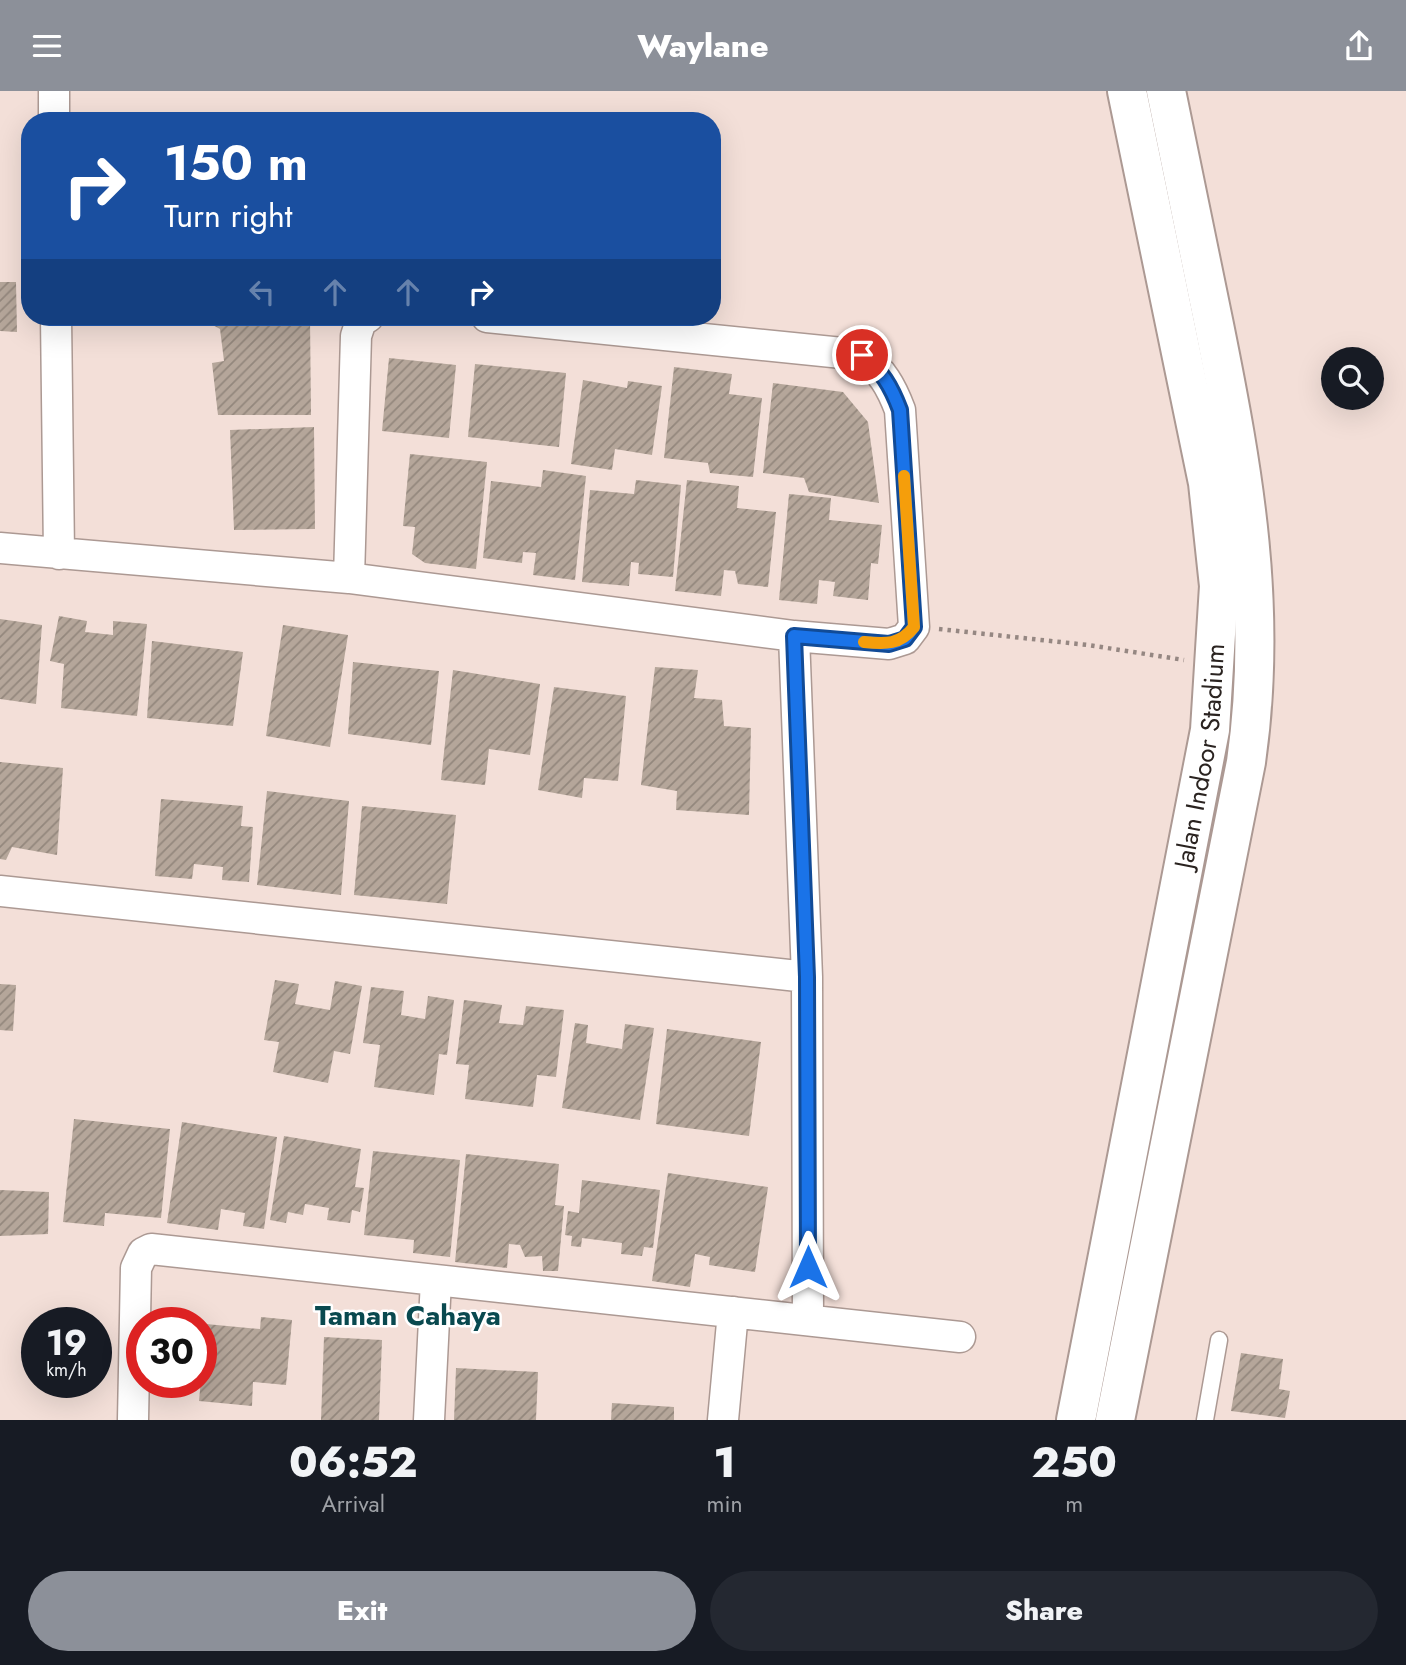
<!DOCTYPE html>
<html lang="en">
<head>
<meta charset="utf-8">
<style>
	:root { --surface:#171b24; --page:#242831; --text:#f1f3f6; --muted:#9ea1a6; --accent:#8c9099 }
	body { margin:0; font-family:Jost,sans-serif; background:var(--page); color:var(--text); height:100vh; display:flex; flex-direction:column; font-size:26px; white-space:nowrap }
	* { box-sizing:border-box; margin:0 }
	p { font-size:23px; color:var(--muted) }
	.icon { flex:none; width:38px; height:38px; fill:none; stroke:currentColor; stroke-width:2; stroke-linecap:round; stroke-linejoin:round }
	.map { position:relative; height:1329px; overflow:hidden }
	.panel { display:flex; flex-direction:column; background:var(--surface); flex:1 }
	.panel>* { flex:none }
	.banner { position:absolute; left:21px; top:21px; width:700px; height:214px; border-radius:28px; box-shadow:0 7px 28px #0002; background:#1a4fa0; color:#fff; overflow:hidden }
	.controls { position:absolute; left:1321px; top:256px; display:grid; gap:14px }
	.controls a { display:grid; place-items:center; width:63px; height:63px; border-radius:50%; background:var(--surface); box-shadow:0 7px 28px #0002; font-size:35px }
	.speed { position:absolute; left:21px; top:1216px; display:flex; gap:14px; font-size:35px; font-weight:700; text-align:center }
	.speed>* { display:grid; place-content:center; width:91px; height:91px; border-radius:50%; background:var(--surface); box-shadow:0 7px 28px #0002; line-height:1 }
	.speed small { font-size:18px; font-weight:400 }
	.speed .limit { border:10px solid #d22; background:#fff; color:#111 }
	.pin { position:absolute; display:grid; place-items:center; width:60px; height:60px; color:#fff; margin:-30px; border:4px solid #fff; border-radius:50%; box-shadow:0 2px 7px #0007 }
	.me { position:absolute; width:77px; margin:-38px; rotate:0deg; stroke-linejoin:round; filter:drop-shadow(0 0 5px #0008) }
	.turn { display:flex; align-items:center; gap:24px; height:147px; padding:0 28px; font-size:32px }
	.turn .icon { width:91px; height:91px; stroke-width:2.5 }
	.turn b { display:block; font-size:49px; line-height:60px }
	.lanes { display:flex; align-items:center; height:66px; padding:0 28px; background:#0003; justify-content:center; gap:35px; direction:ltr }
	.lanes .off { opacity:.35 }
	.eta { display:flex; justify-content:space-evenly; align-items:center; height:119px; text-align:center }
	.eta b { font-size:42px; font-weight:800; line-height:49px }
	.cta { display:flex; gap:14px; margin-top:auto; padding:14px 28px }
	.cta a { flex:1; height:80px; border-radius:42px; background:var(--accent); color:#fff; font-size:28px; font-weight:800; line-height:80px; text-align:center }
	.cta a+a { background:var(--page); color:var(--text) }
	header { display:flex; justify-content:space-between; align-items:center; height:91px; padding:0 28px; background:var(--accent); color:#fff; font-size:32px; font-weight:800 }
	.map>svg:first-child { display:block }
	.building { fill:url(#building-hatch) }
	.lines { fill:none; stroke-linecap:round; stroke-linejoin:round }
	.lane-casing { stroke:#ac9993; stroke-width:19 }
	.street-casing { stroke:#ac9993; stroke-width:33 }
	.secondary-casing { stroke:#ac9993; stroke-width:42 }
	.path { stroke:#958782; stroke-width:4.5; stroke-dasharray:3.5 5; stroke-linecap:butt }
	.lane { stroke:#fff; stroke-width:16 }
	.street { stroke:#fff; stroke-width:30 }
	.secondary { stroke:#fff; stroke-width:38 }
	.route-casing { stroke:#114b97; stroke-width:18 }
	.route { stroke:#1a73e8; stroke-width:12 }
	.slow { stroke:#f59e0b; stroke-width:12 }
	.labels { text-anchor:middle; stroke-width:5; stroke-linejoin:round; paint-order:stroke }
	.street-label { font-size:26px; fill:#2a2320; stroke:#fff }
	.neighbourhood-label { font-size:28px; font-weight:bold; fill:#09494f; stroke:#fff }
</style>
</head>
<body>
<header><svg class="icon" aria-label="menu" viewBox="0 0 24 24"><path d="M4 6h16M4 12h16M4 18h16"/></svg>Waylane<svg class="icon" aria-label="share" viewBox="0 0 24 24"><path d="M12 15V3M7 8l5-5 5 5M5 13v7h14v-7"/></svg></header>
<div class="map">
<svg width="1406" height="1329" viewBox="0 0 1406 1329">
	<defs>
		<pattern id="building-hatch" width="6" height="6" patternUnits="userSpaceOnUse" patternTransform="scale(1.75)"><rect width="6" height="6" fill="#b5a69a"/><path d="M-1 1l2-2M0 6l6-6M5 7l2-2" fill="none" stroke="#93877d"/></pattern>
	</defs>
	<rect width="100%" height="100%" fill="#f3dfd8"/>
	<path class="building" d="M0,191H16L17,241L0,240Z
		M209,226H310L311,324H218L212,272L224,270L220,238L209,232Z
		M389,267L456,274L449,347L382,340Z
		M475,273L566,282L559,356L468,346Z
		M674,276L732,283L729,303L762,307L753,386L710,382L708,372L664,367Z
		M583,289L627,297L628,290L662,295L652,364L615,358L612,379L571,373Z
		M773,292L843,301L868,331L879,412L809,401L804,387L763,382Z
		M314,336L315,438L234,439L230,339Z
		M410,363L487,371L476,478L425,472L412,463L415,436L403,435Z
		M543,379L586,385L575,489L533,484L536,462L523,461L522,472L483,467L491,390L541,396Z
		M636,389L681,394L673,486L638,483L639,472L631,471L629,495L582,491L590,399L634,403Z
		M687,389L739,395L737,417L776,421L768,496L738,493L735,480L724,479L721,505L675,500Z
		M789,403L831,407L829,429L882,434L878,473L871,472L868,509L833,505L835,491L819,489L817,513L779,509Z
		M59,525L87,530L85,541L113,544V530L147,533L137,625L61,617L64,573L50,570Z
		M0,528L42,534L36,613L0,608Z
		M283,534L348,544L330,656L266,645Z
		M152,550L243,561L233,635L147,627Z
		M353,571L439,580L431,654L348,643Z
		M655,576L698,579L694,607L722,609L724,635L751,637L749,724L676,719L677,700L641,694Z
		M453,579L540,593L530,664L489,658L485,694L441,689Z
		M554,596L626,605L618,690L584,687L582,707L538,699Z
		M0,671L63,677L57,764L12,756L6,769L0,768Z
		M267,700L349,710L341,804L257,794Z
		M161,708L243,715L241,735L253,736L249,791L222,789L223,776L194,773L192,788L155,785Z
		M362,715L456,724L447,813L354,804Z
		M275,889L299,893L295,913L330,919L335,890L362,895L350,963L334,960L328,992L273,981L279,951L264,949Z
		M0,893L16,894L13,940L0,939Z
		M371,896L404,900L401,924L425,928L428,905L454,909L447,964L439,963L434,1004L374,996L380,954L363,952Z
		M464,909L502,914L499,932L523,934L526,915L564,919L556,986L537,984L533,1016L465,1008L469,974L456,973Z
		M575,932L588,934L586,952L622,958L625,933L654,937L640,1029L562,1017Z
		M667,938L761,951L749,1045L656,1033Z
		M74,1028L170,1038L161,1127L105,1122L104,1135L63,1131Z
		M182,1031L277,1046L264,1138L243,1135L245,1122L221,1118L218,1139L167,1132Z
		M284,1045L361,1058L355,1096L364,1097L360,1121L352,1119L350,1132L327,1129L329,1117L305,1113L303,1124L288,1121L286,1132L270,1129Z
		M373,1060L460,1069L450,1166L413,1162L414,1149L364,1144Z
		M466,1063L559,1073L555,1114L564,1115L558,1180H543L542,1165L525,1166L520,1154L509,1153L507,1177L455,1171Z
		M668,1082L768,1096L755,1181L709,1174L710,1166L695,1163L690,1196L652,1190Z
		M582,1089L660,1099L653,1157L644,1156L642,1165L621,1163L622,1152L582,1147L581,1156L571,1155L572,1145L565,1144L568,1120L579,1122Z
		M0,1099L49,1101L48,1143L0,1145Z
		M261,1226L292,1229L286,1294L253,1291L252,1315L199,1310L206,1233L260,1238Z
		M324,1246L382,1249L379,1329H321Z
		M1241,1262L1283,1268L1279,1298L1290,1300L1285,1327L1231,1320Z
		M456,1277L538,1281L536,1329H454Z
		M612,1312L674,1316V1329H611Z"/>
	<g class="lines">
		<g class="lane-casing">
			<path id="lane" d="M1205,1329L1219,1249"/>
		</g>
		<g class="street-casing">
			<path id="street" d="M54,0V30
				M56,226L59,463
				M0,457L349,487L794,545L889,553L905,548L914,536L900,319C891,295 882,280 862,264L487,226
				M349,487L356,245L361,230L368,226
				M794,545L807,886L808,1229
				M0,800L807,886
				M133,1329L136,1177L143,1162L151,1158L960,1246
				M429,1329L436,1189
				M723,1329L733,1221"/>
		</g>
		<g class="secondary-casing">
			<g id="secondary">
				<path id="s1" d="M1076,1329L1210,639L1219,495L1208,392L1127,0"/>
				<path d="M1115,1329L1246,671C1268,519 1244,383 1214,234C1198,156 1182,78 1166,0"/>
			</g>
		</g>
		<path class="path" d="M939,538L1088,554L1184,569"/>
		<use href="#lane" class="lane"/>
		<use href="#street" class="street"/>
		<use href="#secondary" class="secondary"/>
	</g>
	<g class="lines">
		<g class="route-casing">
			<path id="route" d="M808,1176L807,886L794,545L889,553L905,548L914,536L900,319C891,295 882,280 862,264"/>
		</g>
		<use href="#route" class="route"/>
		<path class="slow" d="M864,551C886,553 900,554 914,536L904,385"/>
	</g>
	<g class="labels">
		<g class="street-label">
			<text dy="9" stroke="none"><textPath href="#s1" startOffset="676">Jalan Indoor Stadium</textPath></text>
		</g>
		<g class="neighbourhood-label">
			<text x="408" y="1234">Taman Cahaya</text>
		</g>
	</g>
</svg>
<div class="controls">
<a><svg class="icon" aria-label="search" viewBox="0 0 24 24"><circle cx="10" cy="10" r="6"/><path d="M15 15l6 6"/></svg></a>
</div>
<div class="speed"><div>19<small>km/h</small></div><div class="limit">30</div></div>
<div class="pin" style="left:862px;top:264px;background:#d93025"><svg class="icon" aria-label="arrive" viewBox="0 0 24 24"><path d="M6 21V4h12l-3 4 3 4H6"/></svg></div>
<svg class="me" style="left:808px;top:1176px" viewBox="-20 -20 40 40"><path d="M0-17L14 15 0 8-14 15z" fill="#1a73e8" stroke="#fff" stroke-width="4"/></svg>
<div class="banner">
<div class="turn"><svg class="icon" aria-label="right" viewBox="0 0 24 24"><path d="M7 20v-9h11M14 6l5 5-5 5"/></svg><div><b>150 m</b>Turn right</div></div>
<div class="lanes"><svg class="icon off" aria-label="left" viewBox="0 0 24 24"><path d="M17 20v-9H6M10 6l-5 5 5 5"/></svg><svg class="icon off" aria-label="ahead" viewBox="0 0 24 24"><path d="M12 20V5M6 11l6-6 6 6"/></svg><svg class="icon off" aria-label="ahead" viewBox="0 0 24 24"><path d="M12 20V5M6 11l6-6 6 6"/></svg><svg class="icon" aria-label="right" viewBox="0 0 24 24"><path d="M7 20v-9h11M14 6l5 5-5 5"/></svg></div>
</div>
</div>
<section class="panel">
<div class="eta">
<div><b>06:52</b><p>Arrival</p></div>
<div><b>1</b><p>min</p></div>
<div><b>250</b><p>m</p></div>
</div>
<div class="cta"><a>Exit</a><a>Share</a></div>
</section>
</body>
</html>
